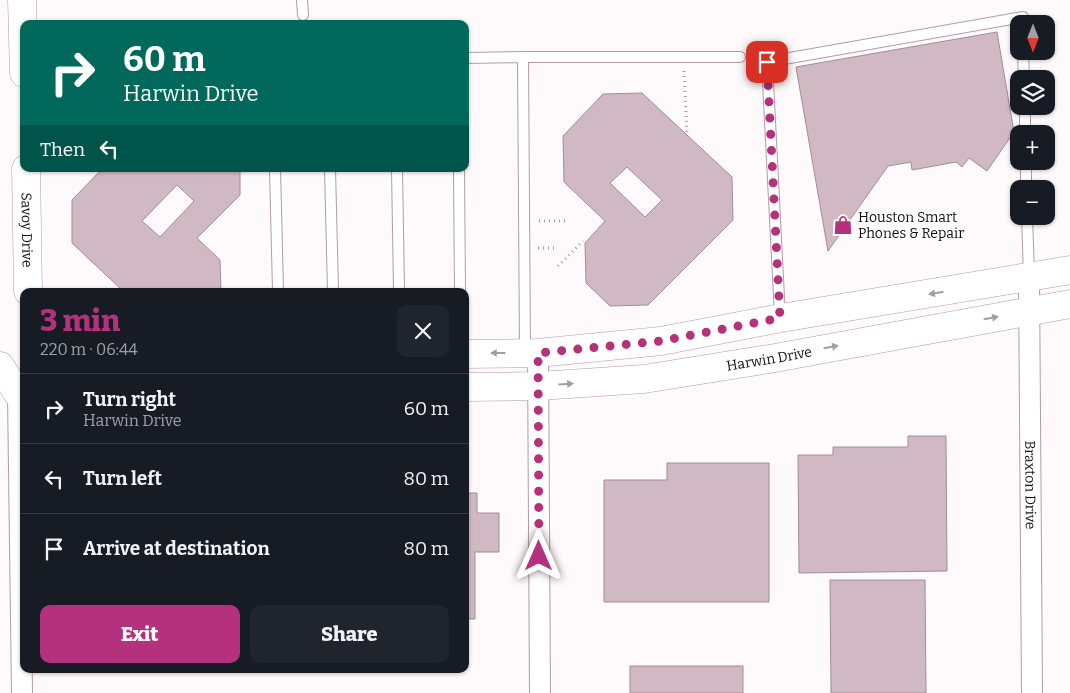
<!DOCTYPE html>
<html lang="en">
<head>
<meta charset="utf-8">
<style>
	:root { --surface:#171b24; --page:#20242c; --text:#f1f3f6; --muted:#9ea1a6; --line:#363941; --accent:#b4327d }
	body { margin:0; font-family:Bitter,serif; background:var(--page); color:var(--text); height:100vh; display:flex; flex-direction:column; font-size:19px; white-space:nowrap }
	* { box-sizing:border-box; margin:0 }
	p { font-size:16px; color:var(--muted) }
	.icon { flex:none; width:28px; height:28px; fill:none; stroke:currentColor; stroke-width:2; stroke-linecap:round; stroke-linejoin:round }
	.map { position:relative; flex:1; overflow:hidden }
	.drawer { position:absolute; left:20px; top:288px; width:449px; height:385px; display:flex; flex-direction:column; background:var(--surface); border-radius:10px; box-shadow:0 1px 4px #0004 }
	.drawer>* { flex:none }
	.guide { position:absolute; left:20px; top:20px; width:449px; height:152px; border-radius:10px; box-shadow:0 1px 4px #0004; background:#00695c; color:#fff; overflow:hidden }
	.needle { width:32px; rotate:180deg }
	.fabs { position:absolute; left:1010px; top:15px; display:grid; gap:10px }
	.fabs a { display:grid; place-items:center; width:45px; height:45px; border-radius:10px; background:var(--surface); box-shadow:0 1px 4px #0004; font-size:25px }
	.pin { position:absolute; display:grid; place-items:center; width:42px; height:42px; color:#fff; margin:-21px; border-radius:10px; box-shadow:0 2px 8px #0006 }
	.me { position:absolute; width:55px; margin:-28px; rotate:0deg; stroke-linejoin:round; filter:drop-shadow(0 0 4px #0008) }
	.turn { display:flex; align-items:center; gap:18px; height:105px; padding:0 20px; font-size:22px }
	.turn .icon { width:65px; height:65px; stroke-width:2.5 }
	.turn b { display:block; font-size:35px; line-height:42px }
	.then { display:flex; align-items:center; height:48px; padding:0 20px; background:#0003; gap:10px; font-size:19px }
	.round { display:grid; place-items:center; flex:none; width:52px; height:52px; border-radius:10px; background:var(--page) }
	.headline { display:flex; align-items:center; justify-content:space-between; height:85px; padding:0 20px }
	h1 { font-size:30px; font-weight:800; line-height:38px; color:var(--accent) }
	.action { display:flex; gap:10px; margin-top:auto; padding:10px 20px }
	.action a { flex:1; height:58px; border-radius:10px; background:var(--accent); color:#fff; font-size:20px; font-weight:800; line-height:58px; text-align:center }
	.action a+a { background:var(--page); color:var(--text) }
	ul { padding:0; list-style:none }
	li { display:flex; align-items:center; gap:15px; height:70px; padding:0 20px; border-top:1px solid var(--line) }
	li div { flex:1 }
	li b { display:block; font-size:19px }
	li em { font-style:normal }
	.map>svg:first-child { display:block }
	.building { fill:#d1b9c4; stroke:#a38c96; fill-rule:evenodd }
	.lines { fill:none; stroke-linecap:round; stroke-linejoin:round }
	.lane-casing { stroke:#b39ba6; stroke-width:12 }
	.street-casing { stroke:#b39ba6; stroke-width:22 }
	.secondary-casing { stroke:#b39ba6; stroke-width:29 }
	.path { stroke:#a59fa1; stroke-width:3; stroke-dasharray:1 4; stroke-linecap:butt }
	.lane { stroke:#fff; stroke-width:10 }
	.street { stroke:#fff; stroke-width:20 }
	.secondary { stroke:#fff; stroke-width:28 }
	.oneway { fill:#a29fa0 }
	.route { stroke:#b4327d; stroke-width:9; stroke-dasharray:0 16.2 }
	.labels { text-anchor:middle; stroke-width:4; stroke-linejoin:round; paint-order:stroke }
	.poi-label { font-size:14px; fill:#160e11; stroke:#fff; text-anchor:start }
	.street-label { font-size:14px; fill:#160e11; stroke:#fff }
</style>
</head>
<body>
<div class="map">
<svg width="1070" height="693" viewBox="0 0 1070 693">
	<rect width="100%" height="100%" fill="#fef9fb"/>
	<path class="building" d="M997,32L1014,132L987,171L969,158L962,167L956,162L912,170L911,162L888,166L828,251L796,67Z
		M642,93L732,177L733,220L648,305L610,306L586,283L585,243L605,221L564,182L563,136L603,94ZM627,167L662,200L645,217L610,183Z
		M102,169H240V195L197,238L220,260L221,291H123L72,243V200ZM177,185L194,201L160,237L142,221Z
		M908,436H946L947,571L799,573L798,455H833V447H908Z
		M667,463H769V602H604V480H667Z
		M465,493H477V513H499V552H475V619H465Z
		M830,580H925L926,693H831Z
		M630,666H743V693H630Z"/>
	<g class="lines">
		<g class="lane-casing">
			<path id="lane" d="M302,0L303,15
				M1023,51L1024,79
				M523,57H740
				M465,58L523,57L525,352
				M1025,106V134
				M1026,161V189
				M275,169L278,291
				M330,169L333,291
				M397,169L399,291
				M459,169L460,291
				M1027,216L1029,276
				M780,317L767,62L1023,17V24"/>
		</g>
		<g class="street-casing">
			<g id="street">
				<path id="s1" d="M1029,277L1032,693"/>
				<path d="M538,353L540,693"/>
				<path d="M18,394L22,693"/>
			</g>
		</g>
		<g class="secondary-casing">
			<g id="secondary">
				<path d="M22,0L24,73"/>
				<path id="s2" d="M26,169L28,291"/>
				<path d="M465,354L538,353L661,341L781,318L1070,270"/>
				<path d="M0,366L18,394"/>
				<path id="s3" d="M465,387L539,386L644,379L775,358L1070,304"/>
			</g>
		</g>
		<path class="path" d="M684,71L687,135
			M539,221H567
			M538,248H557
			M558,266L583,241"/>
		<use href="#lane" class="lane"/>
		<use href="#street" class="street"/>
		<use href="#secondary" class="secondary"/>
	</g>
	<defs><path id="oneway-solid" d="M-6-.8H1V-3.2L6.5 0L1 3.2V.8H-6Z" transform="scale(1.25)"/></defs>
	<g class="oneway">
		<use href="#oneway-solid" transform="translate(936 293) rotate(170)"/>
		<use href="#oneway-solid" transform="translate(991 318) rotate(-10)"/>
		<use href="#oneway-solid" transform="translate(831 347) rotate(-10)"/>
		<use href="#oneway-solid" transform="translate(498 353) rotate(180)"/>
		<use href="#oneway-solid" transform="translate(566 384) rotate(-3)"/>
	</g>
	<g class="lines">
		<path class="route" d="M539,556L538,353L661,341L780,318L767,62"/>
	</g>
	<defs>
		<g id="shop-bare" transform="scale(1.5)"><path d="M-5-2.5h2.3a2.7 3.5 0 0 1 5.4 0H5L5.5 6h-11ZM-1.5-2.5h3a1.5 2.3 0 0 0-3 0Z" fill="#b4327d" stroke="#fff" stroke-width="2.5" paint-order="stroke"/></g>
	</defs>
	<g fill-rule="evenodd">
		<use href="#shop-bare" x="843" y="225"/>
	</g>
	<g class="labels">
		<g class="poi-label">
			<text x="858" y="222">Houston Smart<tspan x="858" dy="16">Phones &amp; Repair</tspan></text>
		</g>
		<g class="street-label">
			<text dy="5" stroke="none"><textPath href="#s2" startOffset="61">Savoy Drive</textPath></text>
			<text dy="5" stroke="none"><textPath href="#s3" startOffset="306">Harwin Drive</textPath></text>
			<text dy="5" stroke="none"><textPath href="#s1" startOffset="208">Braxton Drive</textPath></text>
		</g>
	</g>
</svg>
<div class="fabs">
<a><svg class="needle" viewBox="-14 -14 28 28"><path d="M0-13l5 13h-10z" fill="#e53935"/><path d="M0 13l5-13h-10z" fill="#9ea1a6"/></svg></a>
<a><svg class="icon" aria-label="layers" viewBox="0 0 24 24"><path d="M12 4l9 5-9 5-9-5zM3 14l9 5 9-5"/></svg></a>
<a>+</a>
<a>−</a>
</div>
<div class="pin" style="left:767px;top:62px;background:#d93025"><svg class="icon" aria-label="arrive" viewBox="0 0 24 24"><path d="M6 21V4h12l-3 4 3 4H6"/></svg></div>
<svg class="me" style="left:539px;top:556px" viewBox="-20 -20 40 40"><path d="M0-17L14 15 0 8-14 15z" fill="#b4327d" stroke="#fff" stroke-width="4"/></svg>
<div class="guide">
<div class="turn"><svg class="icon" aria-label="right" viewBox="0 0 24 24"><path d="M7 20v-9h11M14 6l5 5-5 5"/></svg><div><b>60 m</b>Harwin Drive</div></div>
<div class="then">Then<svg class="icon" aria-label="left" viewBox="0 0 24 24"><path d="M17 20v-9H6M10 6l-5 5 5 5"/></svg></div>
</div>
<section class="drawer">
<div class="headline"><div><h1>3 min</h1><p>220 m · 06:44</p></div><a class="round"><svg class="icon" aria-label="close" viewBox="0 0 24 24"><path d="M6 6l12 12M18 6L6 18"/></svg></a></div>
<ul>
<li><svg class="icon" aria-label="right" viewBox="0 0 24 24"><path d="M7 20v-9h11M14 6l5 5-5 5"/></svg><div><b>Turn right</b><p>Harwin Drive</p></div><em>60 m</em></li>
<li><svg class="icon" aria-label="left" viewBox="0 0 24 24"><path d="M17 20v-9H6M10 6l-5 5 5 5"/></svg><div><b>Turn left</b></div><em>80 m</em></li>
<li><svg class="icon" aria-label="arrive" viewBox="0 0 24 24"><path d="M6 21V4h12l-3 4 3 4H6"/></svg><div><b>Arrive at destination</b></div><em>80 m</em></li>
</ul>
<div class="action"><a>Exit</a><a>Share</a></div>
</section>
</div>
</body>
</html>
